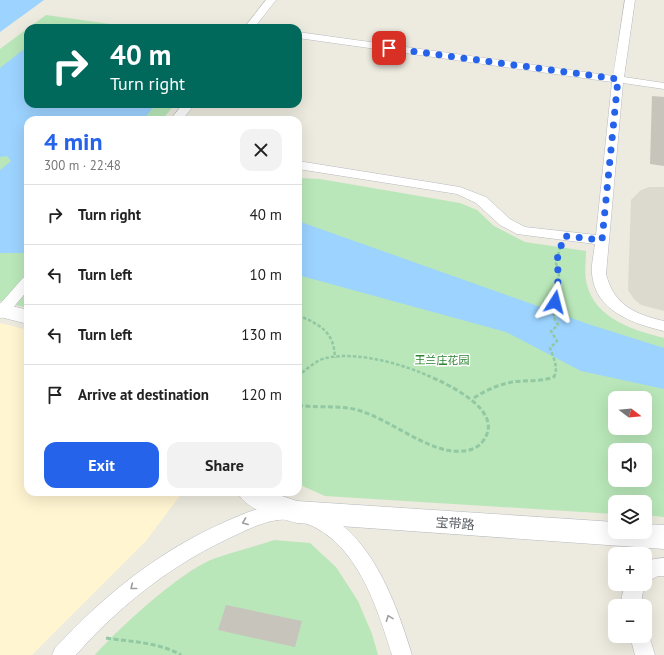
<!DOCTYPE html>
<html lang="en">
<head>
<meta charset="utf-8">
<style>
	:root { --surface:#fff; --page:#f2f2f2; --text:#222; --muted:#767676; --line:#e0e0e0; --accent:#2563eb }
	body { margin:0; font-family:"PT Sans","Noto Sans SC",sans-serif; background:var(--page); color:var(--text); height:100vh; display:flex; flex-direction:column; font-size:15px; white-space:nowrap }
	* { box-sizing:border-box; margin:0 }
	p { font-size:13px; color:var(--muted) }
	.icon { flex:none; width:22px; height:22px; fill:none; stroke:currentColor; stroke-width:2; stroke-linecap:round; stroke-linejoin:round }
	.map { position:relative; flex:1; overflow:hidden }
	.panel { position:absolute; left:24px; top:116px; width:278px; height:380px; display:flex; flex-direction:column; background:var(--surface); border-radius:12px; box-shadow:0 4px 16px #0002 }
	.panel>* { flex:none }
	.top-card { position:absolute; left:24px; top:24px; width:278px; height:84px; border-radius:12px; box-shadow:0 4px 16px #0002; background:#00695c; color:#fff; overflow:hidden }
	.needle { width:26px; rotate:106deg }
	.tools { position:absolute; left:608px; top:391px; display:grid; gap:8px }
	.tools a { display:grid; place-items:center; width:44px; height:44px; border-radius:8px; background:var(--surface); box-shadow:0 4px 16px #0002; font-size:20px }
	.pin { position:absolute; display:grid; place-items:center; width:34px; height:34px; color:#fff; margin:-17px; border-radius:8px; box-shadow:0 2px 6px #0006 }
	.me { position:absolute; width:44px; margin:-22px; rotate:9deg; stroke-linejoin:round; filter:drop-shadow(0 0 3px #0008) }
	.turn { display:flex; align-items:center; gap:14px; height:84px; padding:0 20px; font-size:18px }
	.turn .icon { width:52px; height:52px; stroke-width:2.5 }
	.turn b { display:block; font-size:28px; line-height:34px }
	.round { display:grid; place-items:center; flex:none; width:42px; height:42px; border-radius:12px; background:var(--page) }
	.summary { display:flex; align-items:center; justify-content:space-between; height:68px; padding:0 20px }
	h1 { font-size:24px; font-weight:700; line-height:30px; color:var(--accent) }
	.cta { display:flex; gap:8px; margin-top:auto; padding:8px 20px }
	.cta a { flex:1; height:46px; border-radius:12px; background:var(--accent); color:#fff; font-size:16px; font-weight:700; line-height:46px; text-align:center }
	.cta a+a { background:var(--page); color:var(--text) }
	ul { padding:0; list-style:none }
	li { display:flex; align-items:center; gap:12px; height:60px; padding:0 20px; border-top:1px solid var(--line) }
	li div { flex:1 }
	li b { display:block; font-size:15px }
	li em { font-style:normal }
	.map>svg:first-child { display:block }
	.commercial { fill:#fff5d1 }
	.education { fill:#dcd9ce }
	.green { fill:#b9e7b9; fill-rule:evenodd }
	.water { fill:#9cd3ff }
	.building { fill:#c7c4bc }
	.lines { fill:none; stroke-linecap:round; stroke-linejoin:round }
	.street-casing { stroke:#b7babf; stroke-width:1 }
	.secondary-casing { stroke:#b5b9bf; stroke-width:1 }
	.path-far1 { stroke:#92c8a2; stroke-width:2.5; stroke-dasharray:3.5 2; stroke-linecap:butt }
	.path { stroke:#92c8a2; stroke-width:3; stroke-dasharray:5 2.5; stroke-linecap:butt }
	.street { fill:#fff; fill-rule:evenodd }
	.secondary { fill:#fff; fill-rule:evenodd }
	.oneway { stroke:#9b9da0 }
	.route { stroke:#2563eb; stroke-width:7; stroke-dasharray:0 12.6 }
	.labels { text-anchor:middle; stroke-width:3; stroke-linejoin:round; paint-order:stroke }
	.park-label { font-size:11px; fill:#2e8333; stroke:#fff }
	.near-street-label { font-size:13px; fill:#585c61; stroke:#fff }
</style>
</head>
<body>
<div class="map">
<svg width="664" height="655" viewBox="0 0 664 655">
	<rect width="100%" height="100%" fill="#edeadf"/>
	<path class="commercial" d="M0,323L28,330V492H181L182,493L146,541L32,655H0Z"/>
	<path class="education" d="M649,187H664V311L641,305L634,299L628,290L631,200L641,190Z"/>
	<path class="green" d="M46,15L139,28H28Z
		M28,28V104H175L162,120H28V308L0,301V49Z
		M298,178L320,179L460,203L477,210L494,226L525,242L586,251C586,261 584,275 587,285C596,319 633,330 664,338V517L645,515V502H615V514L325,496L298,484ZM615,398H645V428H615ZM615,450H645V480H615Z
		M274,540L310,543L336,567L358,601L372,634L378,655H95C119,628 180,572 213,559C232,552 254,547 274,540Z"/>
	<path class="water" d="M0,0H44L0,32Z
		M28,46V104H156L143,120H28V253H0V170L11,161L7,156L0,157V68Z
		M298,221L588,324L664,348V389L581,371L506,332L298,275Z"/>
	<path class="building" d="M652,96L664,97V166L650,164Z
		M226,605L302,621L295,647L218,630Z"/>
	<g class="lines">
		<g class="street-casing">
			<path id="street" d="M266,0H276L254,28H244Z
				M625,0H635L624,77L664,83V89L623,83L606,274C614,305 634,314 664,321V331C634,324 595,311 592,274C591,265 594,253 595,244L517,234L500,225L476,203L457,194L298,169V161L460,187L486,197L510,219L525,227L596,235L612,82L298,38V32L613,76Z
				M183,104H195L182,120H170Z
				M28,276V290L5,317L0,318V304L23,278Z
				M285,504C362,506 393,593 412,655H392C377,607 357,542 305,523C281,514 259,524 238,534C175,562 121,604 76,655H52L55,648C104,595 160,550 227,521C245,513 264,505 285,504Z
				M664,558V576H658L645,583V563L654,559Z
				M625,584H645L642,596V606H622V596Z
				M645,628L647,629L655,655H635L630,636H645Z"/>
		</g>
		<g class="secondary-casing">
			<path id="secondary" d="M0,303L28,310V324L0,317Z
				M237,492H270L297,501L615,522V532H645V524L664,525V549L297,523C277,517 248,512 237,492Z"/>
		</g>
		<path class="path-far1" d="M298,315C320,325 334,331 335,358
			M298,376C306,370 316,360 326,358C357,351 403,364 431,377
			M554,377C559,368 553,357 550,348L557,341L551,331L558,325L553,316L560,309L555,302L559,274L556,263L560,248"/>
		<path class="path" d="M474,398C486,390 498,385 512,382C524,380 546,382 555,376
			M298,405C319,409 340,404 361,411C391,421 422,447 452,451C463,452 476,451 483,441C506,411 449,385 429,376
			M106,638C132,642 158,642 181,655"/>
		<use href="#street" class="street"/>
		<use href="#secondary" class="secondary"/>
	</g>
	<defs><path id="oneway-chevron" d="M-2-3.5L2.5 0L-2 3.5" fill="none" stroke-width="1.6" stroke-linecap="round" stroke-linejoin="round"/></defs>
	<g class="oneway">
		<use href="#oneway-chevron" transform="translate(245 522) rotate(159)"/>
		<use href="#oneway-chevron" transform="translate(133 587) rotate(142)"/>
		<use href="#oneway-chevron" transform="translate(389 618) rotate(-111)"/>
	</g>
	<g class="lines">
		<path class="route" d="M389,48L618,79L602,240L564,236L556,263L559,274L555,302"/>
	</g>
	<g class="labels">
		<g class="park-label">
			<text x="442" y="364">王兰庄花园</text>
		</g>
		<g class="near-street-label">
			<text transform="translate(455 523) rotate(4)" y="5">宝带路</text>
		</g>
	</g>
</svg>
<div class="tools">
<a><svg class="needle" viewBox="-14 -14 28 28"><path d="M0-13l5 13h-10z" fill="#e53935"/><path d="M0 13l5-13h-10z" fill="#767676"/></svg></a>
<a><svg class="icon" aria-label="sound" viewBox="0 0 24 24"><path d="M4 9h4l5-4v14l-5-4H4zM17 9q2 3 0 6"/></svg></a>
<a><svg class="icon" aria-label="layers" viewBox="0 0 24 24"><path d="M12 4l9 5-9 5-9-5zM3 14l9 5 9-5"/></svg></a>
<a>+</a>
<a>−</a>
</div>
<div class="pin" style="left:389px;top:48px;background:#d93025"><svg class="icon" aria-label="arrive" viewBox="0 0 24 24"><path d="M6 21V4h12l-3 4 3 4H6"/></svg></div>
<svg class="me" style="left:555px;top:302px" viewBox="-20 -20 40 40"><path d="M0-17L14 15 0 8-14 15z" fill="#2563eb" stroke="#fff" stroke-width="4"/></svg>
<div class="top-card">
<div class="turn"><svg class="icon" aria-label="right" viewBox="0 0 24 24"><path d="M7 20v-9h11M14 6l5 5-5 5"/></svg><div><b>40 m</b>Turn right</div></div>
</div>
<section class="panel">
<div class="summary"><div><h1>4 min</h1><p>300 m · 22:48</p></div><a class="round"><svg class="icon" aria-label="close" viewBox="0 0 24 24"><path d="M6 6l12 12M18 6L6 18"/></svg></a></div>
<ul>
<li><svg class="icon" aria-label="right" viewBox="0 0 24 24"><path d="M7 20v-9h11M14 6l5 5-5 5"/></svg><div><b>Turn right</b></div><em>40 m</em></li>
<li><svg class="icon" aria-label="left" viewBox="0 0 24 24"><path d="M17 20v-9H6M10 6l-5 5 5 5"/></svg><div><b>Turn left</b></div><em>10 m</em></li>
<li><svg class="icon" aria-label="left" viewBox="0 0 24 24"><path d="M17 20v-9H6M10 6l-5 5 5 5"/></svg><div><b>Turn left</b></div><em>130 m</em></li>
<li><svg class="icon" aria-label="arrive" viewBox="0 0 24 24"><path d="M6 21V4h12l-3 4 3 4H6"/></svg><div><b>Arrive at destination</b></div><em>120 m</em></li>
</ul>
<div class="cta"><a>Exit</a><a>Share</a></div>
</section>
</div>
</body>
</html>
